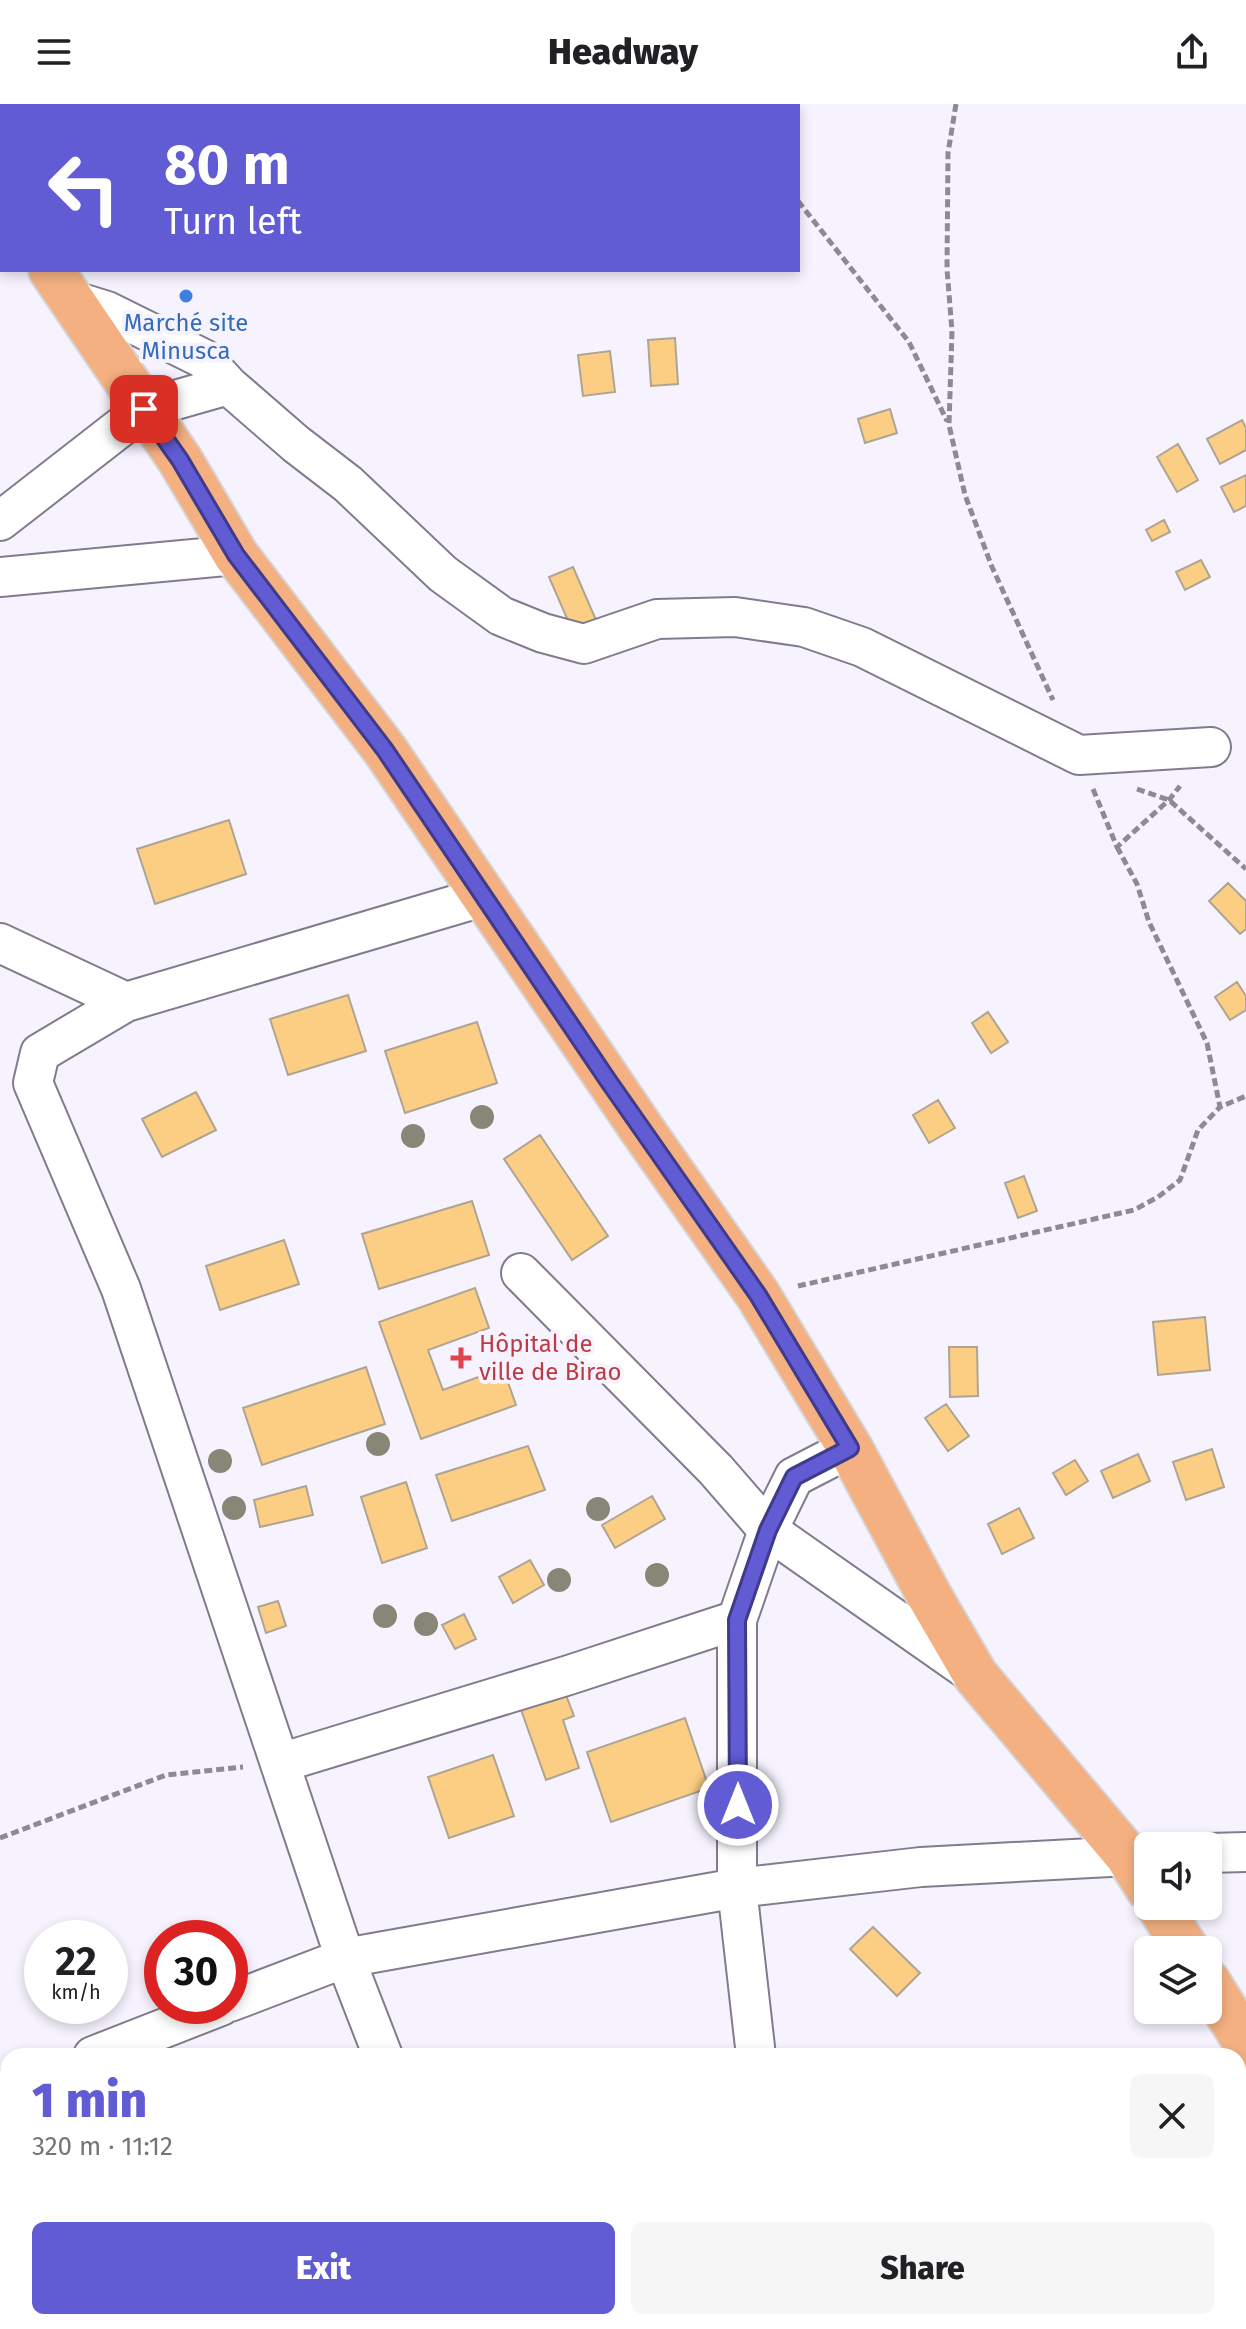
<!DOCTYPE html>
<html lang="en">
<head>
<meta charset="utf-8">
<style>
	:root { --surface:#fff; --page:#f6f6f6; --text:#202124; --muted:#757577; --accent:#615bd4 }
	body { margin:0; font-family:"Fira Sans",sans-serif; background:var(--page); color:var(--text); height:100vh; display:flex; flex-direction:column; font-size:30px; white-space:nowrap }
	* { box-sizing:border-box; margin:0 }
	p { font-size:26px; color:var(--muted) }
	.icon { flex:none; width:44px; height:44px; fill:none; stroke:currentColor; stroke-width:2; stroke-linecap:round; stroke-linejoin:round }
	.map { position:relative; flex:1; overflow:hidden }
	.sheet { position:absolute; left:0px; top:1944px; width:1246px; height:282px; display:flex; flex-direction:column; background:var(--surface); border-radius:24px 24px 0 0; box-shadow:0 4px 12px #0003 }
	.sheet>* { flex:none }
	.hud { position:absolute; left:0px; top:0px; width:800px; height:168px; box-shadow:0 4px 12px #0003; background:#615bd4; color:#fff; overflow:hidden }
	.buttons { position:absolute; left:1134px; top:1728px; display:grid; gap:16px }
	.buttons a { display:grid; place-items:center; width:88px; height:88px; border-radius:12px; background:var(--surface); box-shadow:0 4px 12px #0003; font-size:40px }
	.speed { position:absolute; left:24px; top:1816px; display:flex; gap:16px; font-size:40px; font-weight:700; text-align:center }
	.speed>* { display:grid; place-content:center; width:104px; height:104px; border-radius:50%; background:var(--surface); box-shadow:0 4px 12px #0003; line-height:1 }
	.speed small { font-size:20px; font-weight:400 }
	.speed .limit { border:12px solid #d22; background:#fff; color:#111 }
	.pin { position:absolute; display:grid; place-items:center; width:68px; height:68px; color:#fff; margin:-34px; border-radius:16px; box-shadow:0 4px 12px #0006 }
	.me { position:absolute; width:88px; margin:-44px; rotate:0deg; stroke-linejoin:round; filter:drop-shadow(0 0 6px #0008) }
	.turn { display:flex; align-items:center; gap:28px; height:168px; padding:0 32px; font-size:36px }
	.turn .icon { width:104px; height:104px; stroke-width:2.5 }
	.turn b { display:block; font-size:56px; line-height:68px }
	.round { display:grid; place-items:center; flex:none; width:84px; height:84px; border-radius:12px; background:var(--page) }
	.overview { display:flex; align-items:center; justify-content:space-between; height:136px; padding:0 32px }
	h1 { font-size:48px; font-weight:800; line-height:60px; color:var(--accent) }
	.primary-button { display:flex; gap:16px; margin-top:auto; padding:16px 32px }
	.primary-button a { flex:1; height:92px; border-radius:12px; background:var(--accent); color:#fff; font-size:32px; font-weight:800; line-height:92px; text-align:center }
	.primary-button a+a { background:var(--page); color:var(--text) }
	header { display:flex; justify-content:space-between; align-items:center; height:104px; padding:0 32px; background:var(--surface); font-size:36px; font-weight:800 }
	.map>svg:first-child { display:block }
	.building { fill:#fcce83; stroke:#afa494; stroke-width:2 }
	.lines { fill:none; stroke-linecap:round; stroke-linejoin:round }
	.minor-casing { stroke:#817c8d; stroke-width:42 }
	.primary-casing { stroke:#d5d4d6; stroke-width:48 }
	.path { stroke:#8d8a93; stroke-width:5; stroke-dasharray:8 4; stroke-linecap:butt }
	.minor { stroke:#fff; stroke-width:38 }
	.primary { stroke:#f4b081; stroke-width:44 }
	.tree { fill:#878677 }
	.route-casing { stroke:#3f3b8a; stroke-width:20 }
	.route { stroke:#615bd4; stroke-width:14 }
	.shop-dot { fill:#3f7fe0; stroke:#f6f3fe; stroke-width:3 }
	.health-dot { fill:#e0444e; stroke:#f6f3fe; stroke-width:3 }
	.labels { text-anchor:middle; stroke-width:8; stroke-linejoin:round; paint-order:stroke }
	.shop-label { font-size:24px; fill:#366cbe; stroke:#f6f3fe }
	.health-label { font-size:24px; fill:#be3a42; stroke:#f6f3fe; text-anchor:start }
</style>
</head>
<body>
<header><svg class="icon" aria-label="menu" viewBox="0 0 24 24"><path d="M4 6h16M4 12h16M4 18h16"/></svg>Headway<svg class="icon" aria-label="share" viewBox="0 0 24 24"><path d="M12 15V3M7 8l5-5 5 5M5 13v7h14v-7"/></svg></header>
<div class="map">
<svg width="1246" height="2225" viewBox="0 0 1246 2225">
	<rect width="100%" height="100%" fill="#f6f3fe"/>
	<path class="building" d="M675,234L678,280L651,282L648,236Z
		M610,247L615,288L583,292L578,251Z
		M890,305L897,329L865,339L858,315Z
		M1242,316L1246,324V346L1220,360L1207,335Z
		M1178,340L1198,376L1177,388L1157,353Z
		M1246,371V402L1234,408L1221,383Z
		M1164,416L1170,428L1152,437L1146,426Z
		M1201,456L1210,473L1185,486L1176,468Z
		M573,463L596,516L572,526L549,473Z
		M229,716L246,770L155,800L137,745Z
		M1228,779L1246,797V825L1240,830L1209,797Z
		M1237,878L1246,892V906L1230,916L1215,893Z
		M348,891L366,947L288,971L270,915Z
		M988,908L1008,938L991,949L972,919Z
		M477,918L497,979L405,1009L385,947Z
		M196,988L216,1026L162,1053L142,1015Z
		M938,996L955,1024L929,1039L913,1011Z
		M540,1031L608,1132L572,1156L504,1055Z
		M1024,1072L1037,1107L1018,1114L1005,1079Z
		M472,1097L489,1151L379,1185L362,1130Z
		M284,1136L299,1180L220,1206L206,1162Z
		M475,1184L489,1224L428,1246L443,1286L503,1264L516,1301L421,1335L379,1218Z
		M1205,1213L1210,1266L1158,1271L1153,1218Z
		M949,1243H977L978,1292L950,1293Z
		M366,1263L385,1320L262,1361L243,1304Z
		M946,1300L969,1332L948,1347L925,1314Z
		M528,1342L545,1386L452,1417L436,1371Z
		M1212,1345L1224,1383L1186,1396L1173,1358Z
		M1138,1350L1150,1377L1113,1394L1101,1367Z
		M1075,1356L1088,1377L1066,1391L1053,1369Z
		M406,1378L427,1444L382,1459L361,1393Z
		M306,1382L313,1411L260,1423L254,1396Z
		M652,1392L665,1415L615,1444L602,1421Z
		M1019,1404L1034,1434L1002,1450L988,1420Z
		M530,1456L544,1481L513,1499L499,1473Z
		M278,1497L286,1522L266,1529L258,1503Z
		M464,1510L476,1535L455,1545L442,1521Z
		M552,1588L555,1596L566,1591L574,1612L563,1616L579,1664L546,1676L519,1600Z
		M685,1614L709,1684L611,1718L587,1648Z
		M493,1651L514,1712L449,1734L428,1673Z
		M873,1823L920,1869L897,1892L850,1845Z"/>
	<g class="lines">
		<g class="minor-casing">
			<path id="minor" d="M68,195L107,207L204,255L228,281L296,340L348,380L443,470L501,512L543,529L584,540L657,515L735,513L804,523L862,543L1079,651L1211,643
				M0,417L144,305L228,281
				M0,473L236,451
				M0,839L126,898L40,949L33,979L121,1185L345,1854L383,1952
				M126,898L482,793
				M521,1169L716,1366L768,1426L975,1571
				M280,1659L569,1571L737,1516
				M1208,1749L1246,1748
				M230,1898L345,1854L737,1784V1516L768,1426L794,1373L850,1344
				M93,1952L221,1902
				M756,1952L737,1784L921,1763L1148,1751
				M0,1988L8,1985
				M487,2218L490,2225"/>
		</g>
		<g class="primary-casing">
			<path id="primary" d="M0,86L2,89
				M51,166L180,356L236,451L385,646L643,1027L758,1191L850,1344L930,1493L976,1572L1127,1751L1148,1784
				M1159,1802L1187,1846
				M1208,1878L1246,1939"/>
		</g>
		<path class="path" d="M35,0V2
			M756,0L757,2
			M956,0L948,49L947,165L952,227L949,321L965,391L992,463L1053,596
			M798,97L909,238L947,317
			M1093,685L1117,743L1169,696L1180,682
			M1137,685L1169,696L1246,765
			M1117,743L1137,780L1149,818L1207,939L1220,1003L1246,992
			M798,1182L1134,1106L1158,1093L1180,1076L1198,1026L1220,1003
			M0,1734L166,1671L243,1663"/>
		<use href="#minor" class="minor"/>
		<use href="#primary" class="primary"/>
	</g>
	<g class="tree">
		<circle cx="482" cy="1013" r="12"/>
		<circle cx="413" cy="1032" r="12"/>
		<circle cx="378" cy="1340" r="12"/>
		<circle cx="220" cy="1357" r="12"/>
		<circle cx="234" cy="1404" r="12"/>
		<circle cx="598" cy="1405" r="12"/>
		<circle cx="657" cy="1471" r="12"/>
		<circle cx="559" cy="1476" r="12"/>
		<circle cx="385" cy="1512" r="12"/>
		<circle cx="426" cy="1520" r="12"/>
	</g>
	<g class="lines">
		<g class="route-casing">
			<path id="route" d="M144,305L180,356L236,451L385,646L607,975L758,1191L850,1344L794,1373L768,1426L737,1516L738,1701"/>
		</g>
		<use href="#route" class="route"/>
	</g>
	<circle class="shop-dot" cx="186" cy="192" r="8"/>
	<path class="health-dot" d="M457 1242h8v8h8v8h-8v8h-8v-8h-8v-8h8z"/>
	<g class="labels">
		<g class="shop-label">
			<text x="186" y="227">Marché site<tspan x="186" dy="28">Minusca</tspan></text>
		</g>
		<g class="health-label">
			<text x="479" y="1248">Hôpital de<tspan x="479" dy="28">ville de Birao</tspan></text>
		</g>
	</g>
</svg>
<div class="buttons">
<a><svg class="icon" aria-label="sound" viewBox="0 0 24 24"><path d="M4 9h4l5-4v14l-5-4H4zM17 9q2 3 0 6"/></svg></a>
<a><svg class="icon" aria-label="layers" viewBox="0 0 24 24"><path d="M12 4l9 5-9 5-9-5zM3 14l9 5 9-5"/></svg></a>
</div>
<div class="speed"><div>22<small>km/h</small></div><div class="limit">30</div></div>
<div class="pin" style="left:144px;top:305px;background:#d93025"><svg class="icon" aria-label="arrive" viewBox="0 0 24 24"><path d="M6 21V4h12l-3 4 3 4H6"/></svg></div>
<svg class="me" style="left:738px;top:1701px" viewBox="-20 -20 40 40"><circle r="17" fill="#615bd4" stroke="#fff" stroke-width="3"/><path d="M0-11L8 9 0 5-8 9z" fill="#fff"/></svg>
<div class="hud">
<div class="turn"><svg class="icon" aria-label="left" viewBox="0 0 24 24"><path d="M17 20v-9H6M10 6l-5 5 5 5"/></svg><div><b>80 m</b>Turn left</div></div>
</div>
<section class="sheet">
<div class="overview"><div><h1>1 min</h1><p>320 m · 11:12</p></div><a class="round"><svg class="icon" aria-label="close" viewBox="0 0 24 24"><path d="M6 6l12 12M18 6L6 18"/></svg></a></div>
<div class="primary-button"><a>Exit</a><a>Share</a></div>
</section>
</div>
</body>
</html>
